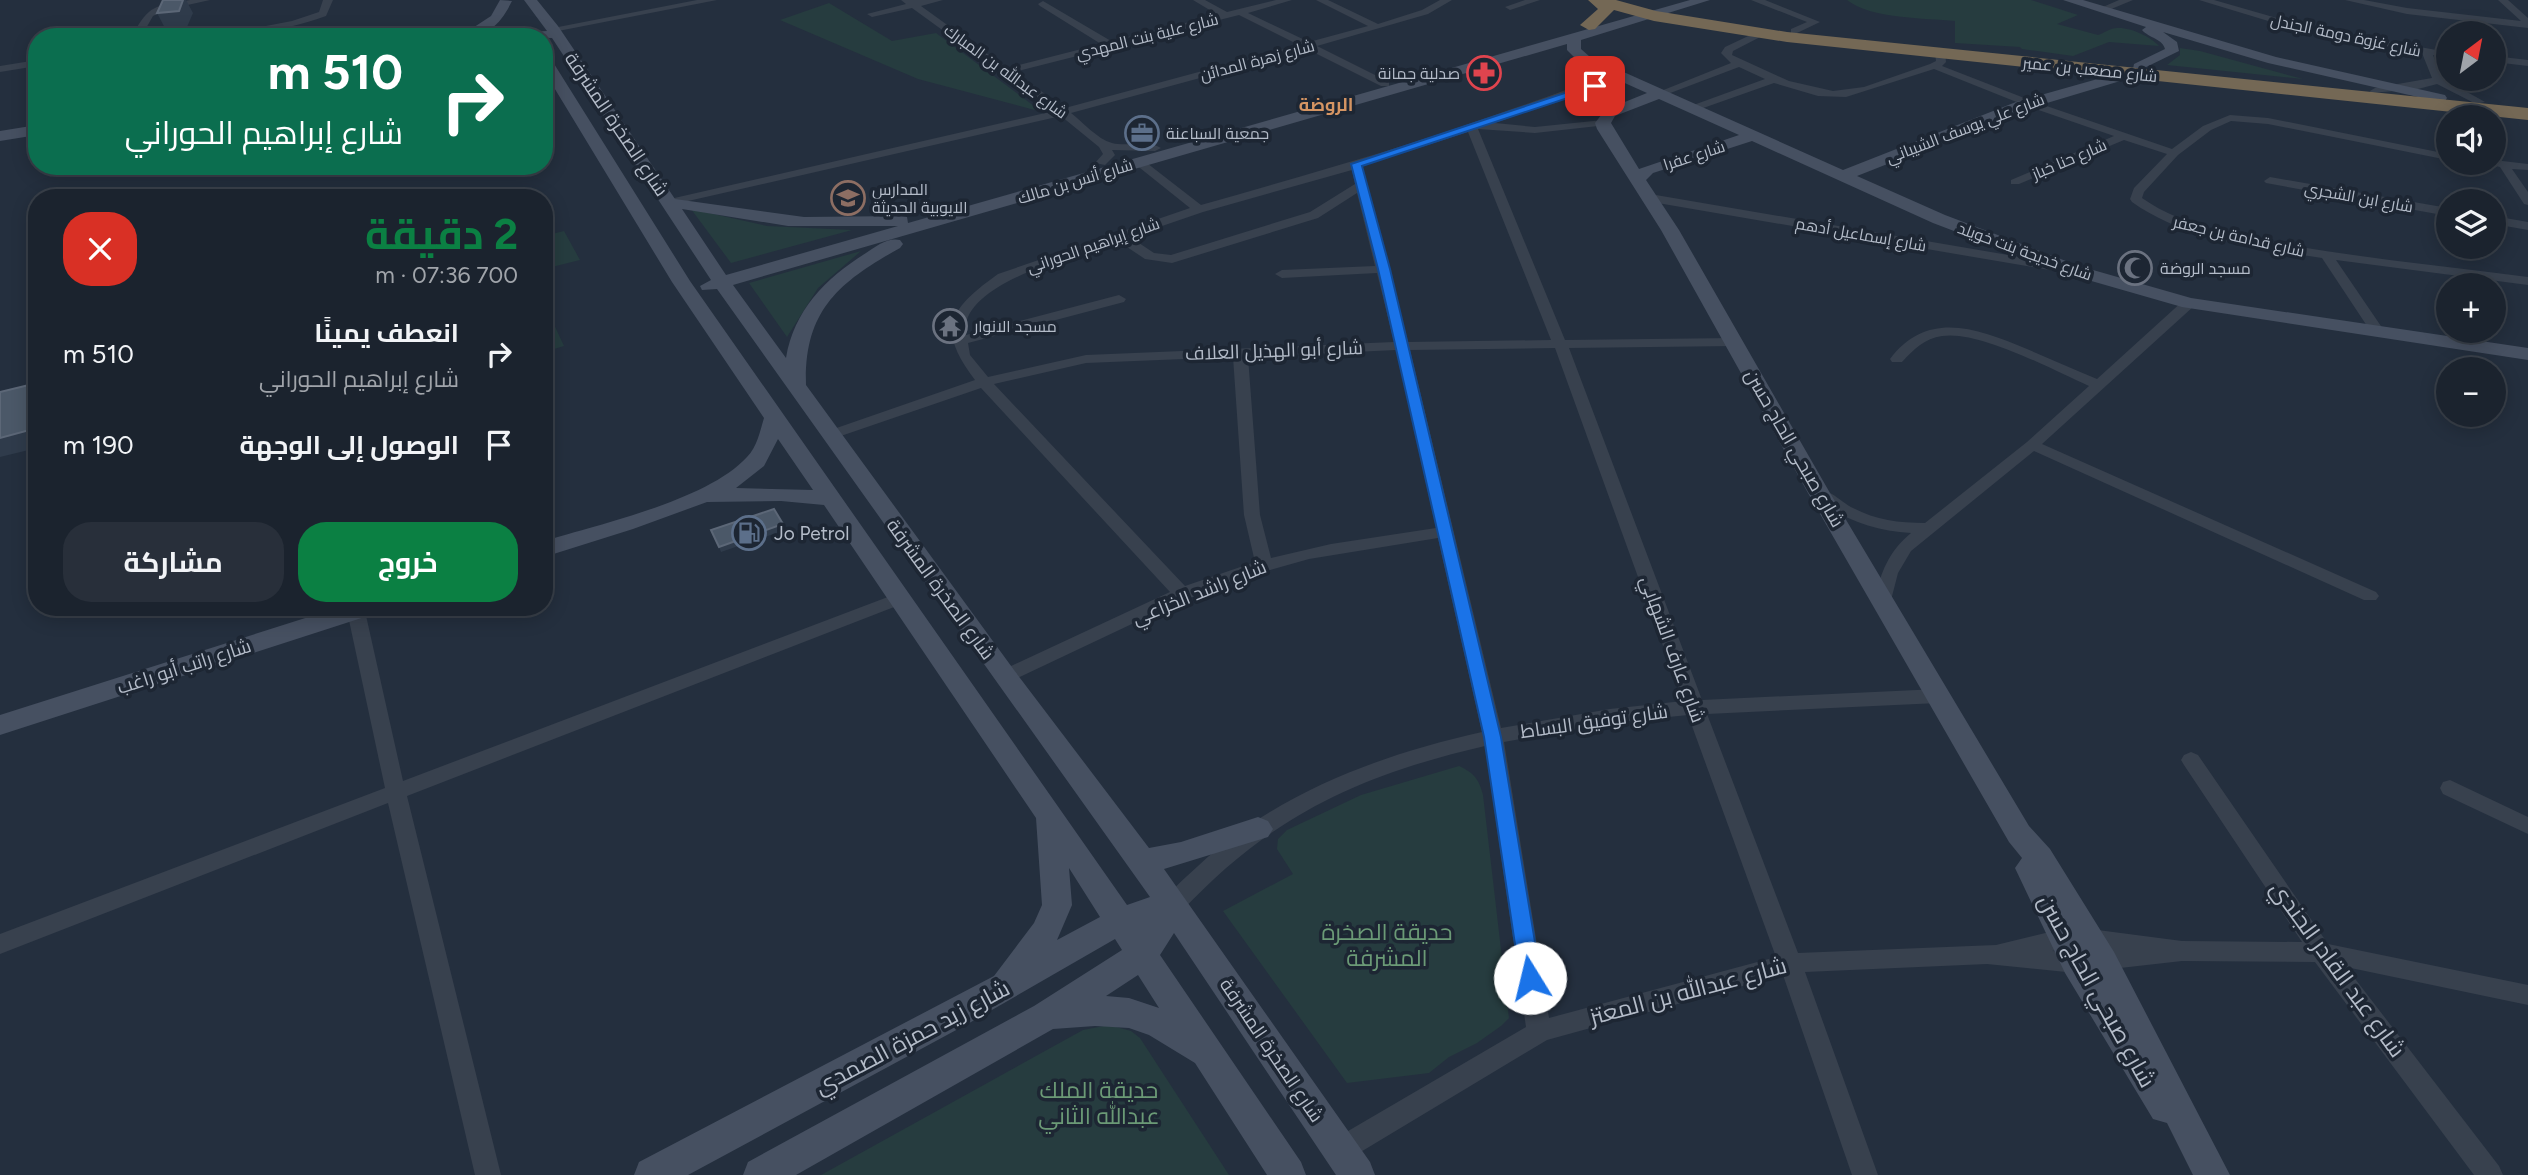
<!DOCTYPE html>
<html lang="ar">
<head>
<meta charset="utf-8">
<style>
	:root { --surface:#1b232e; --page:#282f3a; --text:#f1f3f6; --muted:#a0a4aa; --line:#39404a; --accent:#0b8043 }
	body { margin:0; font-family:Figtree,Cairo,sans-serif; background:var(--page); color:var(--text); direction:rtl; height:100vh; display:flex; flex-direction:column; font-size:26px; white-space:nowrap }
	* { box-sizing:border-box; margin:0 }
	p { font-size:23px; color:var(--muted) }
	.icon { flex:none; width:38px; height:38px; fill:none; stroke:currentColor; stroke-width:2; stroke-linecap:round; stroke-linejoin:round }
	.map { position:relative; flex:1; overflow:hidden; direction:ltr }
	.panel { position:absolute; left:28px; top:189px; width:525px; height:427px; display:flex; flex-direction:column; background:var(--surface); border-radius:28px; box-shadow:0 4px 18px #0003,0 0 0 2px var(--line); direction:rtl }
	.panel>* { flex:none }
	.top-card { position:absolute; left:28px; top:28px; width:525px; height:147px; border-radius:28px; box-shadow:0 4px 18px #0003,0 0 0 2px var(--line); direction:rtl; background:#0b6e4f; color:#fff; overflow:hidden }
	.needle { width:46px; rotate:32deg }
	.tools { position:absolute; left:2436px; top:21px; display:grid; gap:14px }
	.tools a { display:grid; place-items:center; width:70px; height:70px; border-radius:50%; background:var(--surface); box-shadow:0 4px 18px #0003,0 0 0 2px var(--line); font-size:35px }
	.pin { position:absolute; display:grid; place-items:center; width:60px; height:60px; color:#fff; margin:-30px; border-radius:14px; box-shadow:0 4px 10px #0006 }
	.me { position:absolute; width:77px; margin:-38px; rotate:351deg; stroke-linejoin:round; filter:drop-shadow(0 0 5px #0008) }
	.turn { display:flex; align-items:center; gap:24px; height:147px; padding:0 35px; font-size:32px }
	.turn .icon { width:91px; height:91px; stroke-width:2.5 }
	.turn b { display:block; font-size:49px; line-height:60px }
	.round { display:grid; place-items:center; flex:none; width:74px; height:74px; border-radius:28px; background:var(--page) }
	.summary { display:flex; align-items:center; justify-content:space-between; height:119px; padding:0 35px }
	h1 { font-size:42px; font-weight:700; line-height:52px; color:var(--accent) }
	.cta { display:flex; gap:14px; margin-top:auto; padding:14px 35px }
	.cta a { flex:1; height:80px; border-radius:28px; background:var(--accent); color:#fff; font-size:28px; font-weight:700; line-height:80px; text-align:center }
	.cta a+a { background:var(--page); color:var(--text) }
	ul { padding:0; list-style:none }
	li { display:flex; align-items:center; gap:21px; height:91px; padding:0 35px }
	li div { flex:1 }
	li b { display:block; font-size:26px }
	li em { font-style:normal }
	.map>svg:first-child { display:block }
	.green { fill:#263c3f }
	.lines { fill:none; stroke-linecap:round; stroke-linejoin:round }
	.street { fill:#38414e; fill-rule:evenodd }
	.secondary { fill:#465061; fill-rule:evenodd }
	.highway { fill:#746855; fill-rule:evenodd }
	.shaded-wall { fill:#2f3b4b }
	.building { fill:#4b5868; stroke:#5c6777; stroke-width:2 }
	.route { fill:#1a73e8; stroke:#114b97; stroke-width:2 }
	.labels { text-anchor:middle; stroke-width:7; stroke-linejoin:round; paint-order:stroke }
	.far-street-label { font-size:16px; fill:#b4bcc9; stroke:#1d2633 }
	.far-poi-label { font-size:16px; fill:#b4bcc9; stroke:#1d2633; text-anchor:start }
	.far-neighbourhood-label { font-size:18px; font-weight:bold; fill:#d59563; stroke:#1d2633 }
	.street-label { font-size:19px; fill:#b4bcc9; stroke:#1d2633 }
	.poi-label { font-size:19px; fill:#b4bcc9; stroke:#1d2633; text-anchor:start }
	.near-park-label { font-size:23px; fill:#6b9a76; stroke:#1d2633 }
	.near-street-label { font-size:23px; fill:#b4bcc9; stroke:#1d2633 }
</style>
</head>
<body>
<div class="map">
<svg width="2528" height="1175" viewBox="0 0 2528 1175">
	<rect width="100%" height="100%" fill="#242f3e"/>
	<path class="green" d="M1847,0H2031L2078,15L2057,24L2098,35C2104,33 2112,27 2119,28C2132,28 2151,37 2159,46L2109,42L2073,56L2022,49L2020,47L1955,43V21C1925,18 1871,19 1847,0Z
		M829,3L892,41L936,33L1042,112L918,79L780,20Z
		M2180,48L2200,51L2303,79L2167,65L2180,55Z
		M691,209L767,226L852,230L731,263Z
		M564,231L580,260L544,269V236Z
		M861,251L818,288L787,337L749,283Z
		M544,303L564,346L544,352Z
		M1459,766C1474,773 1479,779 1483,795L1509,1018L1501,1026L1477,1043L1449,1057L1429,1073L1347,1083L1223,911L1293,874L1277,849L1278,839L1287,830L1361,795Z
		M1109,1025L1131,1031L1140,1038L1229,1175H821L1083,1030Z"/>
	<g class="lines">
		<path class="street" d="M190,0H210L165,10L153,16L141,37H131C151,3 153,7 190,0Z
			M323,0H333L326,16C289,29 249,37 209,37L292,21L319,12Z
			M697,0H717L553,32L548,29Z
			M901,0H943L921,6L1007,68L1101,44L1040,6L1038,4L1043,1L1111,41L1218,15L1193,0H1205L1227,12L1276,0H1292L1248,13L1309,42L1368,26L1316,0H1328L1378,24L1422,10L1440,0H1452L1428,14L1317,46L1389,82V86H1381L1307,49L1071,113C1083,122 1097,139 1112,143C1126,147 1149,140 1161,148L1155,151L1112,150L1115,155L1105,165L1095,163L1103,154L1099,147L1061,116L666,206V200L670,199L1054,111L912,8L872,17L867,14L906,4ZM1239,15L1299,45L1065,108L1014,72Z
			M1525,0H1540L1510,10L1505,7Z
			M1751,0H1765L1820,22L1797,33H1791V29L1807,22Z
			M2119,0H2133L2104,12L2096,10Z
			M2199,0H2214L2312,28L2448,52V58L2433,55L2442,78L2485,102L2476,104L2437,84L2418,89L2371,93L2370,91L2375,88L2432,78L2422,53L2311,34Z
			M2345,0H2364L2407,8L2521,21L2498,0H2508L2528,18V28L2407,14Z
			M1761,30L1764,31V35L1733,51L1732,55L1789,81L1833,91L1864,87L1930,64L1936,61L1935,53L1940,50L1945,53L1946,62L1942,66L2032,101L2172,149L2203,126L2230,115L2268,118L2448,154V160L2268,124L2231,121L2211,130L2178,155L2144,192L2142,198C2186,229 2242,236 2294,246C2372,259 2450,267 2528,277V285L2336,260L2385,332L2383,335H2373L2322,258C2258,248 2185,240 2132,202L2130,199L2134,188L2167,154L2124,140L2019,184H2011V180L2114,136L2024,105L1934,69L1846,97L1818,96L1774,83L1692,112L1687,109L1688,107L1765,79L1739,67L1665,95L1656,93L1731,63L1721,53L1725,47Z
			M2494,56L2528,60V66L2494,62Z
			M37,60V66L0,72V66Z
			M1611,71L1620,73L1590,89L1495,123L1535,127L1603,120L1608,123L1607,125L1535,133L1478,129L1565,340L1735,338L1742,342L1735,346L1569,348L1702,700L1938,689L1945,691L1948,696L1945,701L1938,703L1707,714L1798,953L1996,945L2062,929H2090L2182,941L2302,942L2184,765L2181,760L2184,755L2191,752L2198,755L2328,944L2528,985V1005L2346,967L2499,1166L2503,1175H2474L2315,962L2182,961L2076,973L1987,964L1805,972L1878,1175H1852L1783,975L1547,1040L1349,1159L1340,1162L1331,1159L1327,1150L1331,1141L1526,1027L1485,746C1359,775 1269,817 1181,912L1173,914L1165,912L1162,905C1170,890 1186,877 1198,866C1277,793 1379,755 1482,732L1438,538L1309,559L1238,579L1172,605L1005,684L998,682L996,677L998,672L1170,592L981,388L835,438L830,440L822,435L825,432L975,380C936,329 949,309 998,274L1190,208L1135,164V160H1143L1201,205C1299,177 1396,150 1492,116C1532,102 1573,89 1611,71ZM1468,132L1551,340L1408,342L1362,166ZM1352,170L1355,184L1310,212L1171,255L1154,253L1130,237L1203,212ZM1357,193L1375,266L1282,270L1275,274L1282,278L1377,273L1394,342L1086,355L988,377L970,355L968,343L1124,302L1126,299L1119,295L966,335C956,283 1082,254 1118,241L1145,259L1172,263L1318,218ZM1555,348L1683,701L1610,709L1501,728L1410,350ZM1396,350L1436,528L1331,544L1271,558L1260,515L1248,357ZM1233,357L1244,515L1255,562L1185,586L994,384L1086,363ZM1688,715L1776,957L1549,1018L1504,742L1610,723ZM2062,949L2102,950L2076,953L2052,951Z
			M2494,160L2528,164V170L2512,169L2528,192V205L2524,204L2500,167L2484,163H2494Z
			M2270,177L2448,208V216L2266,183L2264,181Z
			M1650,194L2067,265L2074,269L2067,273L1646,201V195Z
			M2494,216L2528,222V230L2494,224Z
			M2189,299L2194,300V306L2042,444L2376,592L2379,596L2376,600H2364L2034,451L1911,551L1898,573L1890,604H1878L1875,600C1880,573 1889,551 1911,533C1873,531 1843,519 1813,497L1811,493L1813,489C1827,486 1841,502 1853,508C1876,520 1899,523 1925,523L2027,442L2089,386C2053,370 1979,330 1942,336C1925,338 1913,350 1902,362H1892L1890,359C1928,309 1978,329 2027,349C2050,359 2074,369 2097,379L2184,300Z
			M901,592L910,598L907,602L407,796L501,1175H475L388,803L0,954V934L385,788L347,611L349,607H363L365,611L403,781Z
			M2450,780L2528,817V834L2443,794L2440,788L2443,782Z"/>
		<path class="secondary" d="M500,0L512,1C500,25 488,37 459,37L491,16Z
			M524,0H537L558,26L675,199L804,217L901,216L907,217L908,223L1690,0H1710L1581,40V49L1590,57L1843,170L2016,102L2133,69L2134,64L2165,49C2163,39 2149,38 2142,30L2146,27L2063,0H2083L2276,57L2445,95L2447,98L2445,101L2440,102L2268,63L2163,32L2177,42L2179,51L2138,71L2137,76L2027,109L1857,176L1945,215L2079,266L2191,298L2528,348V360L2182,307L2067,274L1933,223L1752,141L1653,173L1646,180L1679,230L1830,493L2029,826L2050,849L2114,952L2230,1175H2193L2167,1123L2153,1119L2065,973L2015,868L2022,858L2009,842L1808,493L1661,230L1597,129L1595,123L1605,110L1647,93L1580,63L1567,50V44L733,285L786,358C794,310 826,278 866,253C876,246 888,237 900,240L903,244L900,248C839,282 804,310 806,385L1014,670L1149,848L1181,842L1258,817L1268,821L1273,829L1268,837L1164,869L1370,1162L1375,1175H1336L1174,933L1160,955L1301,1162L1306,1175H1267L1195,1063L1149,1035L1129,1028L1095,1026L1053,1029L796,1175H743L748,1162L1034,1006L1122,950L1115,939L971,1022L688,1175H634L639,1162L994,976L1034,923L1042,905L1036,818L824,505L781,501L707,502L633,529L544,557V541C600,524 708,500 747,457C757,447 760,431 764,418L672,282L544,71V55L551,59L690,281L1127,905L1150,897L717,289L702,290L700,286L711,280L552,38L505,37L512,33L547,31ZM1659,99L1739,135L1639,169L1611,123L1615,116ZM682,209L788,226H898L726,275ZM778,439L813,490L736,488L764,466ZM1069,868L1100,917L1057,940L1072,905ZM1138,975L1159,1008L1129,998L1106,996Z
			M37,125V135L0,141V131Z
			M340,607H380L377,613L0,735V715Z"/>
		<path class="highway" d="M1588,0H1616L1656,11L1787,32L2528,108V120L1787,42L1654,21L1614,10L1595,29L1589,30L1580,25L1598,9Z"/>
	</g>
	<path class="shaded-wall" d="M183,0H186L193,13L187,27L166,30L157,13Z
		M37,428V448L0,457V438Z
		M783,524L785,530L721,552L719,547Z"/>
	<path class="building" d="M163,0H183L179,11L157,13Z
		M37,383V428L0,438V392Z
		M774,509L783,524L719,547L711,530Z"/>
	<path class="route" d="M1595,83L1599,86L1598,88L1362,166L1390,269L1501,737L1541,978L1538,985L1530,987L1523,985L1520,978L1484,737L1378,269L1351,164Z"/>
	<defs>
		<g id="pharmacy-ring" transform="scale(1.75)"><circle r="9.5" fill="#1d2633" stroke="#e0444e" stroke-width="1.5"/><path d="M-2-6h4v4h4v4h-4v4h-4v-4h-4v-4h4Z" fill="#e0444e"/></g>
		<g id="office-ring" transform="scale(1.75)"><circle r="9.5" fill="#1d2633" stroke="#5c6f8a" stroke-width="1.5"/><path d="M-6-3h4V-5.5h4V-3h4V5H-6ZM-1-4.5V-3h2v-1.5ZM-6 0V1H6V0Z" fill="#5c6f8a"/></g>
		<g id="school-ring" transform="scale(1.75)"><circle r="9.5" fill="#1d2633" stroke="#8d6e63" stroke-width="1.5"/><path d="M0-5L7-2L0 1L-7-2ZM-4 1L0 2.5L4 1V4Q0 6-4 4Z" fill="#8d6e63"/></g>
		<g id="mosque-ring" transform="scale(1.75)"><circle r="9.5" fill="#1d2633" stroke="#6b7280" stroke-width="1.5"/><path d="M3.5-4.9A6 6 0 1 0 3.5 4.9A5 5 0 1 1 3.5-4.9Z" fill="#6b7280"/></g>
		<g id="temple-ring" transform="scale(1.75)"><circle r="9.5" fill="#1d2633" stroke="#6b7280" stroke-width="1.5"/><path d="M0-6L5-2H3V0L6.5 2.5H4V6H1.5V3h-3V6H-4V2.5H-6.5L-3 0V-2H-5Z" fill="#6b7280"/></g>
		<g id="fuel-ring" transform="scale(1.75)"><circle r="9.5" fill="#1d2633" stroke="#5c6f8a" stroke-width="1.5"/><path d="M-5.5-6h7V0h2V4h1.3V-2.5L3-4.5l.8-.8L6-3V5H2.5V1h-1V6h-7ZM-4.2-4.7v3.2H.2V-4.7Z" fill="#5c6f8a"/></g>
	</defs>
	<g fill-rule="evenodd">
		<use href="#pharmacy-ring" x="1484" y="73"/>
		<use href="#office-ring" x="1142" y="133"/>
		<use href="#school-ring" x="848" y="198"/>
		<use href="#mosque-ring" x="2135" y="268"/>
		<use href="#temple-ring" x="950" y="326"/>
		<use href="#fuel-ring" x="749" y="533"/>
	</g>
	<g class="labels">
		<g class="far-street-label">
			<text transform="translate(2346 35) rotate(12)" y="6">شارع غزوة دومة الجندل</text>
			<text transform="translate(1147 36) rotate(-14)" y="6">شارع علية بنت المهدي</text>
			<text transform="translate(1257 60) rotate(-15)" y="6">شارع زهرة المدائن</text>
			<text transform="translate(2090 69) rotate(6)" y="6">شارع مصعب بن عمير</text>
			<text transform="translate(1006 71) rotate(36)" y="6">شارع عبدالله بن المبارك</text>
			<text transform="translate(1965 128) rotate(-21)" y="6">شارع علي يوسف الشيباني</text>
			<text transform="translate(1694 155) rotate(-18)" y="6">شارع عفرا</text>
			<text transform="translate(2069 159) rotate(-23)" y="6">شارع حنا خباز</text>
			<text transform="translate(1075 181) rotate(-17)" y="6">شارع أنس بن مالك</text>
			<text transform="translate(2359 197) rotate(10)" y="6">شارع ابن الشجري</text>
			<text transform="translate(1861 234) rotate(10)" y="6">شارع إسماعيل أدهم</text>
			<text transform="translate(2239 236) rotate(13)" y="6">شارع قدامة بن جعفر</text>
			<text transform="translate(1093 245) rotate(-19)" y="6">شارع إبراهيم الحوراني</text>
			<text transform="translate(2025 251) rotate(20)" y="6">شارع خديجة بنت خويلد</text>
		</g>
		<g class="far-poi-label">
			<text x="1460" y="79" text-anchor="end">صدلية جمانة</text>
			<text x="1166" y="139">جمعية السباعنة</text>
			<text x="872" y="195">المدارس<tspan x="872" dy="18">الايوبية الحديثة</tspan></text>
			<text x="2160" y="274">مسجد الروضة</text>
			<text x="974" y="332">مسجد الانوار</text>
		</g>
		<g class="far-neighbourhood-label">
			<text x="1326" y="111">الروضة</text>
		</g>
		<g class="street-label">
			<text transform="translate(617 124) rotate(56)" y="7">شارع الصخرة المشرفة</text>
			<text transform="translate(1274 350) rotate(-2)" y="7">شارع أبو الهذيل العلاف</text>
			<text transform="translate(1795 448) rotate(60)" y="7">شارع صبحي الحاج حسن</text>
			<text transform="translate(941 589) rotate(54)" y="7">شارع الصخرة المشرفة</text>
			<text transform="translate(1199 592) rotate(-22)" y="7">شارع راشد الخزاعي</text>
			<text transform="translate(1673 649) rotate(70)" y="7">شارع عارف الشهابي</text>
			<text transform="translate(184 666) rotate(-18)" y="7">شارع راتب أبو راغب</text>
			<text transform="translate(1594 721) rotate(-8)" y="7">شارع توفيق البساط</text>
			<text transform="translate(1272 1050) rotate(56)" y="7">شارع الصخرة المشرفة</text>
		</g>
		<g class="poi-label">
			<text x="774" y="540">Jo Petrol</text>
		</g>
		<g class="near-park-label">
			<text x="1387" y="940">حديقة الصخرة<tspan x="1387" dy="26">المشرفة</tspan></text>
			<text x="1099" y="1098">حديقة الملك<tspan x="1099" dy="26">عبدالله الثاني</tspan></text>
		</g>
		<g class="near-street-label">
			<text transform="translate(2338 969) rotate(54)" y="8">شارع عبد القادر الجندي</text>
			<text transform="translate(1688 991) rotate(-15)" y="8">شارع عبدالله بن المعتز</text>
			<text transform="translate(2097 991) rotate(61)" y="8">شارع صبحي الحاج حسن</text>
			<text transform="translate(912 1037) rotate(-28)" y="8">شارع زيد حمزة الصمدي</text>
		</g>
	</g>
</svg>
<div class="tools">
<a><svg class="needle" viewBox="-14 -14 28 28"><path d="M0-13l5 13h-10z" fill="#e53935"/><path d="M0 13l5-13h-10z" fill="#a0a4aa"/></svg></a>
<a><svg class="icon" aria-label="sound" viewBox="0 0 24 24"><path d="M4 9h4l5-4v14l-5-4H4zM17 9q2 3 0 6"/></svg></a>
<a><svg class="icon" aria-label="layers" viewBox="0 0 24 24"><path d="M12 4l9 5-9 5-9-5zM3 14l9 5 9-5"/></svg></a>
<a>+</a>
<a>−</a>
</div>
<div class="pin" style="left:1595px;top:86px;background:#d93025"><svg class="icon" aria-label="arrive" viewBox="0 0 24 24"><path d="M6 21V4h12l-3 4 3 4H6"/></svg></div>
<svg class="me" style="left:1530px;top:978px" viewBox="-20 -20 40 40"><circle r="19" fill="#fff"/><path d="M0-13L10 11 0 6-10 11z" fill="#1a73e8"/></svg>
<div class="top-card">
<div class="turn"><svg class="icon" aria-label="right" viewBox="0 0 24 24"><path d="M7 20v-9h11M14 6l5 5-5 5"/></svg><div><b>510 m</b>شارع إبراهيم الحوراني</div></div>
</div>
<section class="panel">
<div class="summary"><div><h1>2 دقيقة</h1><p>700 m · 07:36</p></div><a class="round" style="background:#d93025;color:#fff"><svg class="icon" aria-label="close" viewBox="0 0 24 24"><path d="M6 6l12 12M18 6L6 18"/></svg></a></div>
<ul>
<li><svg class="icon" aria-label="right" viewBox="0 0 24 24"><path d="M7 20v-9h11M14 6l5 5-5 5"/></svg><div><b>انعطف يمينًا</b><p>شارع إبراهيم الحوراني</p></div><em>510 m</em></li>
<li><svg class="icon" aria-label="arrive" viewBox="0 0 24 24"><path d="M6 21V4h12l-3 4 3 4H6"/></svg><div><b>الوصول إلى الوجهة</b></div><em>190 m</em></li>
</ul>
<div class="cta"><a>خروج</a><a>مشاركة</a></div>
</section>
</div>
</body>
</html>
